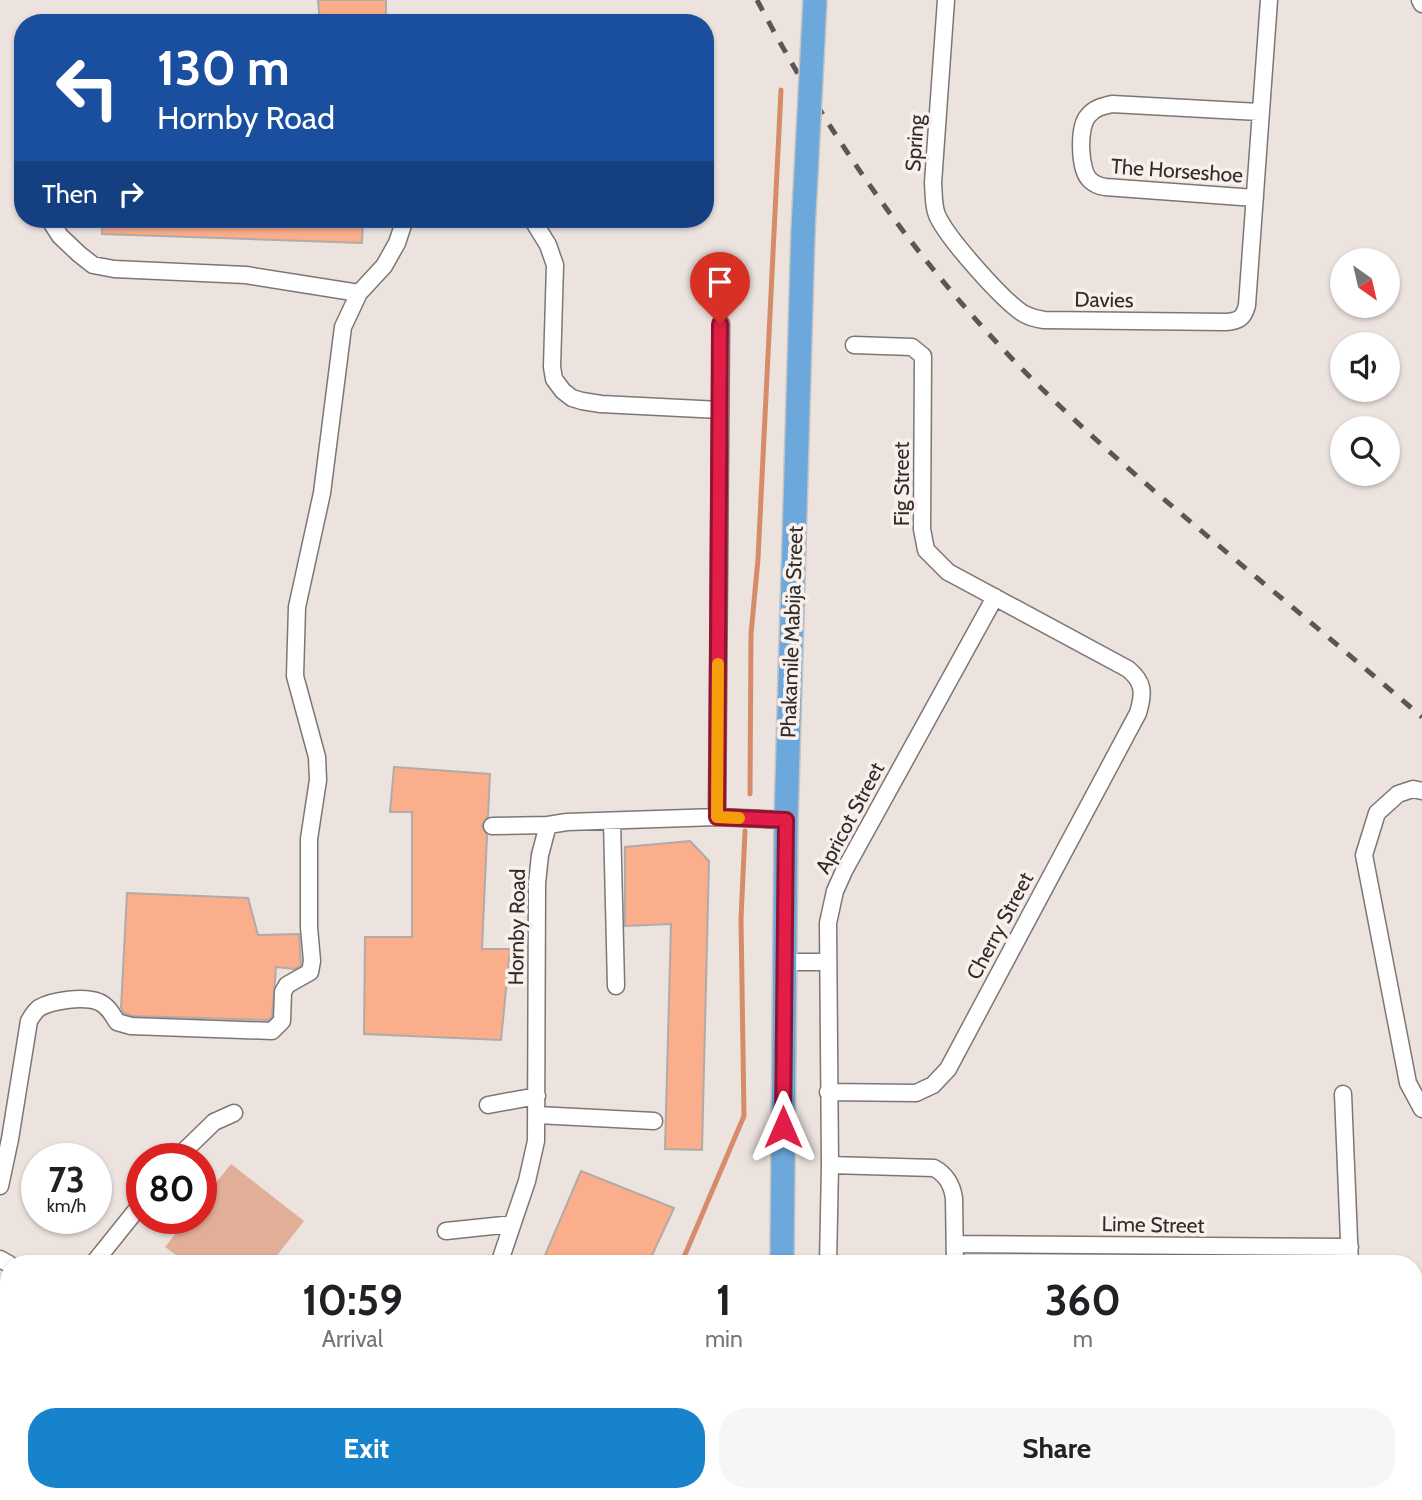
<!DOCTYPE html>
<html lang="en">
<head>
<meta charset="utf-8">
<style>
	:root { --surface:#fff; --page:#f6f6f6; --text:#202124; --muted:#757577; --accent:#1883cd }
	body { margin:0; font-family:Cabin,sans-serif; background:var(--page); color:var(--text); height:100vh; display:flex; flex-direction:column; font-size:26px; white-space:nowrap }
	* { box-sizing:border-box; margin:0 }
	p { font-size:23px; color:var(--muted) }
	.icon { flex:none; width:38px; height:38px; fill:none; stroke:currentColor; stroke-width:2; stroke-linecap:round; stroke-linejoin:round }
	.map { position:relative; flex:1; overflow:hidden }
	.details { position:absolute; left:0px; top:1255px; width:1423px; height:247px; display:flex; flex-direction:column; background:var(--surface); border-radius:28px 28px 0 0; box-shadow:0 2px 5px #0004 }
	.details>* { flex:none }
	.top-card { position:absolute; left:14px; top:14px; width:700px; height:214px; border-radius:28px; box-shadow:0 2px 5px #0004; background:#1a4fa0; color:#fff; overflow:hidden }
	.needle { width:46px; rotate:146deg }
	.tools { position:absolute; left:1330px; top:248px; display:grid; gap:14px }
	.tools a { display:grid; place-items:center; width:70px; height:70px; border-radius:50%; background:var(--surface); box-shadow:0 2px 5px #0004; font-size:35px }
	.speed { position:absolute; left:21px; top:1143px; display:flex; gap:14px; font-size:35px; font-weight:700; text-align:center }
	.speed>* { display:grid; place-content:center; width:91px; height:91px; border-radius:50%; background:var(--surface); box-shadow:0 2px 5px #0004; line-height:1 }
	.speed small { font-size:18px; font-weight:400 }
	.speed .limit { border:10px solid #d22; background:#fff; color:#111 }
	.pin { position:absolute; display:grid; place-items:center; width:60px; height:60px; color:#fff; margin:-72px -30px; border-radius:50% 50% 50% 0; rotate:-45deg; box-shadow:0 0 7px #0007 }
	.pin .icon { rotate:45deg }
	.me { position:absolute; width:77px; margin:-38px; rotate:0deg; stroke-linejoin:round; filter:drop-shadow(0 0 5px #0008) }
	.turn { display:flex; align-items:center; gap:24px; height:147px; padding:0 28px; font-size:32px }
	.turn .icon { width:91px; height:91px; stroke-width:2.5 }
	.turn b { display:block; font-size:49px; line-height:60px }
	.then { display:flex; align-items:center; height:66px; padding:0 28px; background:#0003; gap:14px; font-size:26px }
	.eta { display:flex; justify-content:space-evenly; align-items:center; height:119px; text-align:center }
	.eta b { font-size:42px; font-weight:700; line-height:49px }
	.action { display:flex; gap:14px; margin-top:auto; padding:14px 28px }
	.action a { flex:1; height:80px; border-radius:28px; background:var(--accent); color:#fff; font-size:28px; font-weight:700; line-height:80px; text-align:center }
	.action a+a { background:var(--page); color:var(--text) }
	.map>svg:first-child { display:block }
	.green { fill:#e1ae97 }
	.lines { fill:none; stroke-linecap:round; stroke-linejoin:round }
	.stream { stroke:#d68c6b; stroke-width:5 }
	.building { fill:#fbae8c; stroke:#b2aaa6; stroke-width:2 }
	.minor-casing { stroke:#7e7673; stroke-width:19 }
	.highway-casing { stroke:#c5c4c4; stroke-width:26 }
	.minor { stroke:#fff; stroke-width:16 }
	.highway { stroke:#6da8dc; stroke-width:23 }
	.rail { stroke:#5b5655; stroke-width:5; stroke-dasharray:12 12; stroke-linecap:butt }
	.highway-bridge-casing { stroke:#c5c4c4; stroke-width:26; stroke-linecap:butt }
	.highway-bridge { stroke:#6da8dc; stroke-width:23 }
	.route-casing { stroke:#92132f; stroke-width:18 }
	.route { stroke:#e11d48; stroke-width:12 }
	.slow { stroke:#f59e0b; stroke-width:12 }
	.labels { text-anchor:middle; stroke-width:7; stroke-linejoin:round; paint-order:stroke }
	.street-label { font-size:21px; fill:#2f2c2b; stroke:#f9f0ec }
</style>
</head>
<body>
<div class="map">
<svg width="1422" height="1500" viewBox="0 0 1422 1500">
	<rect width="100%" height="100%" fill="#ece3df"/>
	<path class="green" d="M231,1164L304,1221L271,1263H187L165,1247L188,1218H201V1201Z"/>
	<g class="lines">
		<path class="stream" d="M750,794L751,634L758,559L781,90
			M681,1264L744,1116L741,919L745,831
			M584,1500L587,1493"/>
	</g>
	<path class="building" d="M318,0H386V23H320Z
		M102,219H363L362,243L102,234Z
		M394,767L490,774L488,816L482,826L487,835L482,949H510L501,1040L364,1034L365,937H412V812H390Z
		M690,841L709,861L702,1150L665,1149L671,924L625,926V847Z
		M127,893L248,898L258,935L299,934L301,965L295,969L276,967L272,1017L268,1020L133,1016L124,1013L121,1008Z
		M581,1171L674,1208L648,1264H550L543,1260Z"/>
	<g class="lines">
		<g class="minor-casing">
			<path id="minor" d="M946,0L933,183C934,194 933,205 937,215C947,238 1003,301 1024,314C1030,317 1037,319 1044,320L1226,322C1239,321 1244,318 1247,305L1269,0
				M1420,0L1422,4
				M1255,198L1105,187C1099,186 1094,184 1090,180C1079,170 1078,127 1088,116C1094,108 1103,106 1112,104L1259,112
				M49,219L60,236L79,254L93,265L114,269L246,275L359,293
				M532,219L548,245L555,265L552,367L554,379L563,391L572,398L582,401L601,404L720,410
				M1422,791L1413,789L1398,794L1377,813L1364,855L1408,1083L1422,1109
				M717,817L721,324
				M612,821L616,986
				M492,826L548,825
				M785,962H828
				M828,1092L916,1093L933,1085L948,1069L1138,713C1144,693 1144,682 1128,669L948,572L926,550L922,529L923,356L912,347L854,345
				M1343,1094L1350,1264
				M488,1105L537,1096
				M537,1115L654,1121
				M177,1158L214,1122L234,1113
				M830,1165L934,1168C947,1175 952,1185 954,1198L955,1264
				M0,1186L10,1139L29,1021C32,1016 34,1012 39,1008C53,1000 84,996 99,1002C108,1006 112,1014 117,1022L131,1026L272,1031L282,1021L283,992L287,985L310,972L312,961L309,927V839L318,780L317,757L295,676L297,607L322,493L343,327L359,293L384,266L397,243L405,219
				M446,1231L512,1224
				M955,1244L1350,1247
				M0,1259L9,1264
				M93,1264L142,1203
				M499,1264L527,1181L536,1141L537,883L540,855L548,825L567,822L717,817L786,820
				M828,1264L830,1165L828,923L835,891L844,871L995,597
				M437,1493L451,1500
				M780,1498L916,1497L934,1496L943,1493
				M140,1500L144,1493"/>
		</g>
		<g class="highway-casing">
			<path id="highway" d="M782,1264L786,820L803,231
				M780,1500V1493"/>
		</g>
		<use href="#minor" class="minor"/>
		<use href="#highway" class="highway"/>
		<path class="rail" d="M757,0C829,137 920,267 1030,377C1101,448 1179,512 1256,577C1312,623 1367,670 1422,717"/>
		<g class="highway-bridge-casing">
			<path id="highway-bridge" d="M803,231L815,0"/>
		</g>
		<use href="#highway-bridge" class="highway-bridge"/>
	</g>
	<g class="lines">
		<g class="route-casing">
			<path id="route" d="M720,324L717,817L786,820L783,1127"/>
		</g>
		<use href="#route" class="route"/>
		<path class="slow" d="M718,664L717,817L739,818"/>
	</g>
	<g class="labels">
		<g class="street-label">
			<text transform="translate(915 143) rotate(-86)" y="7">Spring</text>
			<text transform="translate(1177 171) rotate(4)" y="7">The Horseshoe</text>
			<text transform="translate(1104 300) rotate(1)" y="7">Davies</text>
			<text transform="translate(902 484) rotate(-90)" y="7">Fig Street</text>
			<text transform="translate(792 632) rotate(-88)" y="7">Phakamile Mabija Street</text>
			<text transform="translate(850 818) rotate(-62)" y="7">Apricot Street</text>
			<text transform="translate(1000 926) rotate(-62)" y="7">Cherry Street</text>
			<text transform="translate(517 927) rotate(-89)" y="7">Hornby Road</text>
			<text transform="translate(1153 1225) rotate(1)" y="7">Lime Street</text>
		</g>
	</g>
</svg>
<div class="tools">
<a><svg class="needle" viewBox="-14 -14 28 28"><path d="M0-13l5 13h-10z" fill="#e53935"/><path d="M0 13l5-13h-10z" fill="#757577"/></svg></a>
<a><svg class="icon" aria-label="sound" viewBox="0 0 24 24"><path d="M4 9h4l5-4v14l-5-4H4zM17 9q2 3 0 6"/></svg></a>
<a><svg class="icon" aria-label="search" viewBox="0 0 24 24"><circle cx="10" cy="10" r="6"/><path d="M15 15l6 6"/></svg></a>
</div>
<div class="speed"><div>73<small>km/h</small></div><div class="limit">80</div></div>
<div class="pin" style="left:720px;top:324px;background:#d93025"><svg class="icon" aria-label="arrive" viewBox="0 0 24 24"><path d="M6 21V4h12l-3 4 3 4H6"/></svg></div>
<svg class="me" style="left:783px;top:1127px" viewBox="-20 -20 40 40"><path d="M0-17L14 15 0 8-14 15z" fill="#e11d48" stroke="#fff" stroke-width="4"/></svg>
<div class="top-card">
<div class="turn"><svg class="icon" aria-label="left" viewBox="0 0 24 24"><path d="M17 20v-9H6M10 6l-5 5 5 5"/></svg><div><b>130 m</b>Hornby Road</div></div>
<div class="then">Then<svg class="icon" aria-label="right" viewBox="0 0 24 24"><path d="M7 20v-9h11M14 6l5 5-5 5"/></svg></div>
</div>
<section class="details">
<div class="eta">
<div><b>10:59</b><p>Arrival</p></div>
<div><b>1</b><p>min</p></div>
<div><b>360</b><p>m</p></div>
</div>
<div class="action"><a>Exit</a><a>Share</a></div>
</section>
</div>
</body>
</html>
